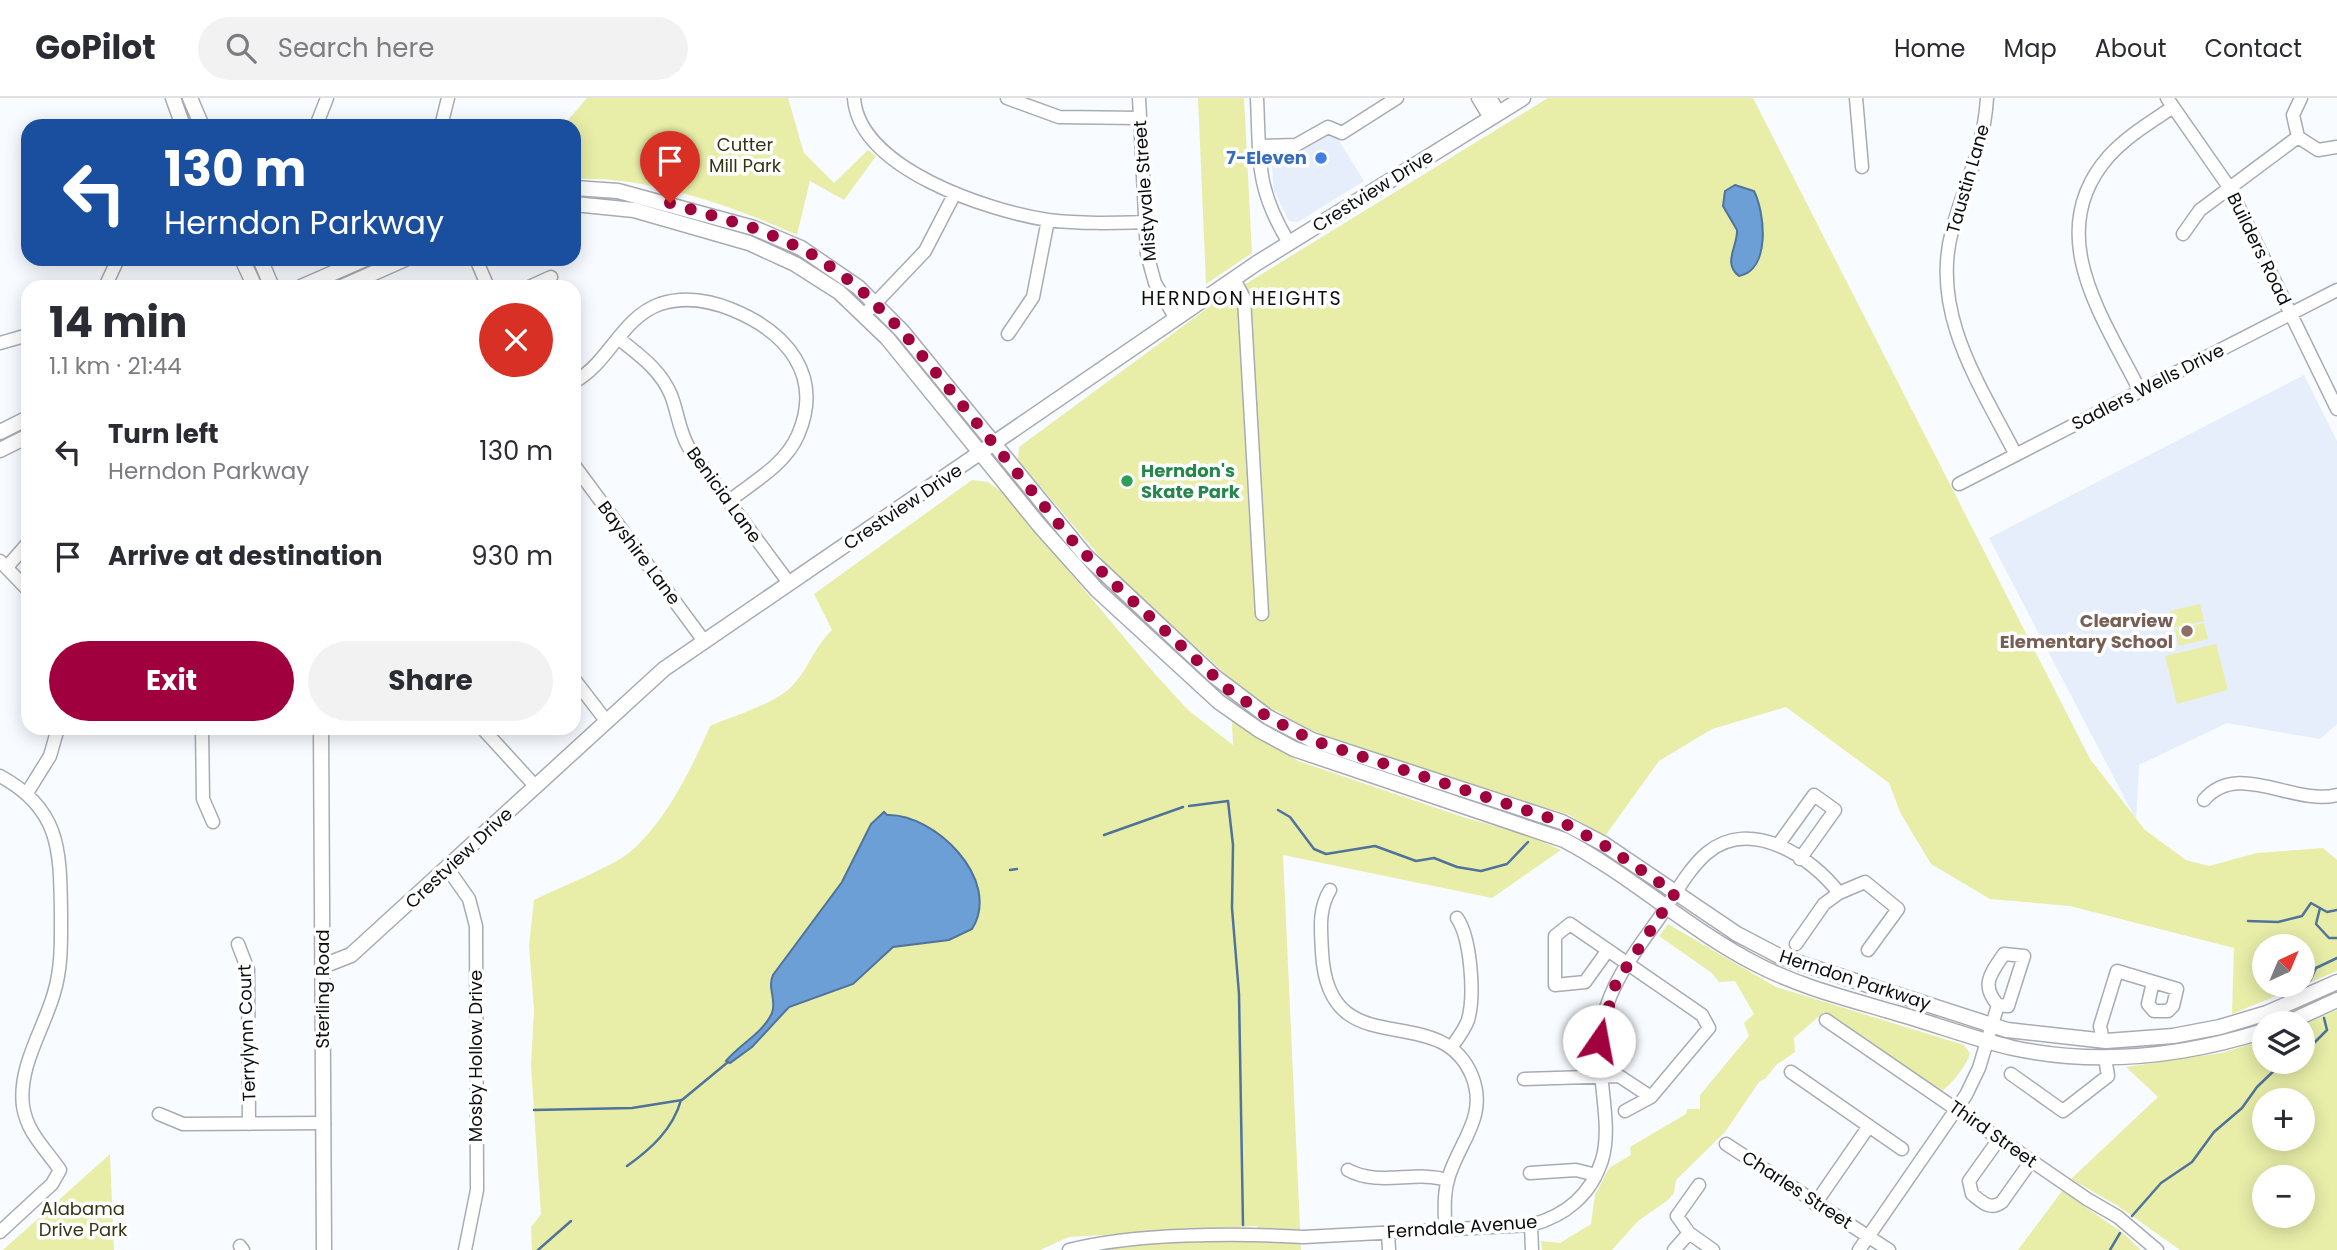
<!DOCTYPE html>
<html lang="en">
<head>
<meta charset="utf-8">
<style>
	:root { --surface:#fff; --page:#f2f2f3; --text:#2b2b33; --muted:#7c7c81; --line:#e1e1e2; --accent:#a0003e }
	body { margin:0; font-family:Poppins,sans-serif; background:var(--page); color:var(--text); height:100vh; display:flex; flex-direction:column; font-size:26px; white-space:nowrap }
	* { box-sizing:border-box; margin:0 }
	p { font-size:23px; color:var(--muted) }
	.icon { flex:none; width:38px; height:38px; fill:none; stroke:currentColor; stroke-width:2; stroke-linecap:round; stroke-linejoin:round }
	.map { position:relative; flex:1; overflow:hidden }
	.panel { position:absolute; left:21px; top:182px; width:560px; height:455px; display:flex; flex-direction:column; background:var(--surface); border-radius:21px; box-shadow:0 4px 18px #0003 }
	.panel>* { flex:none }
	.guide { position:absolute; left:21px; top:21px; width:560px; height:147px; border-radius:21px; box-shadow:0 4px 18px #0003; background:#1a4fa0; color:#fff; overflow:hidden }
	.needle { width:46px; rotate:44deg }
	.tools { position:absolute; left:2252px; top:836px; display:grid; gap:14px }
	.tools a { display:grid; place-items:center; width:63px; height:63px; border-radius:50%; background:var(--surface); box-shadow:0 4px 18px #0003; font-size:35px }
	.pin { position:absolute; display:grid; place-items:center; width:60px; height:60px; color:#fff; margin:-72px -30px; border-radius:50% 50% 50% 0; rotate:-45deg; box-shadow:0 0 7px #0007 }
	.pin .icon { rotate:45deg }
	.me { position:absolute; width:77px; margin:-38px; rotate:12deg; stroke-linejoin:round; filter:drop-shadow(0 0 5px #0008) }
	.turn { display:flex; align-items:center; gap:24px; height:147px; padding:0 28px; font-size:32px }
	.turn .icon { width:91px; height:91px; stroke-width:2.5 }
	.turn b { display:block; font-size:49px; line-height:60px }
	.round { display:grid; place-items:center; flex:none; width:74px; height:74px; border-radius:37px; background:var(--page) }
	.headline { display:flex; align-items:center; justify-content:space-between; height:119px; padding:0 28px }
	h1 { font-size:42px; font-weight:700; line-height:52px }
	.primary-button { display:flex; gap:14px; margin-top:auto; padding:14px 28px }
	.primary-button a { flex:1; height:80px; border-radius:42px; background:var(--accent); color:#fff; font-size:28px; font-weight:700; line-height:80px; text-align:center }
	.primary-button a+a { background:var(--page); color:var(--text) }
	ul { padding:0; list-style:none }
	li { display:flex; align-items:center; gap:21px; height:105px; padding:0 28px }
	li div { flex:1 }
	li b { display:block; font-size:26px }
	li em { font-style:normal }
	header { display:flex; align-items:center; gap:42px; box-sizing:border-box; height:98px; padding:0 35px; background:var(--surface); border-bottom:2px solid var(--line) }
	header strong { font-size:33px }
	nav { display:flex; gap:38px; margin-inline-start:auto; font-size:24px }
	.search { width:490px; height:63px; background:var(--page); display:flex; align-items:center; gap:18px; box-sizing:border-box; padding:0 24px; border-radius:38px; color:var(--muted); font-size:26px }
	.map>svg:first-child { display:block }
	.built { fill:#e6eefc }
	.green { fill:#e8eea8; fill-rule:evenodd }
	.water { fill:#6c9fd5; stroke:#4f739a; stroke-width:2 }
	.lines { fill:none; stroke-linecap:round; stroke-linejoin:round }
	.stream { stroke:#4f739a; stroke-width:2.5 }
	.minor-casing { stroke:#a8acb2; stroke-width:15 }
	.major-casing { stroke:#a8acb2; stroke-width:17 }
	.minor { stroke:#fff; stroke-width:12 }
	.major { stroke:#fff; stroke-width:14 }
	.route { stroke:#a0003e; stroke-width:12; stroke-dasharray:0 21.6 }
	.shop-dot { fill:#3f7fe0; stroke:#fff; stroke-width:2.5 }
	.leisure-dot { fill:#2e9e5b; stroke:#fff; stroke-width:2.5 }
	.education-dot { fill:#8d6e63; stroke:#fff; stroke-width:2.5 }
	.labels { text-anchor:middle; stroke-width:7; stroke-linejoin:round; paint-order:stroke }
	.park-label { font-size:18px; fill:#333514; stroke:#fff }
	.shop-label { font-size:18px; font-weight:bold; fill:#366cbe; stroke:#fff; text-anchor:end }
	.street-label { font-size:18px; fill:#0c0d0f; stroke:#fff }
	.leisure-label { font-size:18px; font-weight:bold; fill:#27864d; stroke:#fff; text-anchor:start }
	.education-label { font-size:18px; font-weight:bold; fill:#785e54; stroke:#fff; text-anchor:end }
	.neighbourhood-label { font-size:19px; letter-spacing:2px; fill:#0c0d0f; stroke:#fff }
</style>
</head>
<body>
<header>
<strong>GoPilot</strong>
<div class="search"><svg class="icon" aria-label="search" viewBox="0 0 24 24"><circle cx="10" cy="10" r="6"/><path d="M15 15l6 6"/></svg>Search here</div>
<nav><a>Home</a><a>Map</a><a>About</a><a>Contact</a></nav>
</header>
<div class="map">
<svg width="2337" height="1152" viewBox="0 0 2337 1152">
	<rect width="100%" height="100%" fill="#f8fbff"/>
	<path class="built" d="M1328,36L1336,38L1364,83L1298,124L1289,123L1274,93L1271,57L1284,59Z
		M2304,277L2337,343V626L2320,641L2227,625L2139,667L2136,722L1989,440Z"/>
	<path class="green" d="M587,0H788L804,55L834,85L868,52L876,58L844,102L810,83L797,137C730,107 648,78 574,81V28H563Z
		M1198,0H1244L1252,155L1206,186Z
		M1548,0H1753L2090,661L2145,732L2186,762L2209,768L2257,755L2323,750L2337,762V873L2232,916L2234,850L2070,808L1990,801L1931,766L1901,716L1889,685L1786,609L1712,631L1659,663L1605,738L1569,717L1335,642L1299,627L1276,612L1277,650L1298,663L1466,720L1527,737L1561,752L1492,800L1283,757L1301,1152H1071L1260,1136L1257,1128L1069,1139L1040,1152H532L531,1129L541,1116L531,968L534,912L529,848L534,802C558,790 612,769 630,754C665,725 693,668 710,628C733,618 772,607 790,590C808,573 814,549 832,532L814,496L972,382L988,384L1003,395L1154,575L1188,612L1233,647L1230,580L1112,473L1018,362L1019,349L1213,206ZM2264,849H2303V887H2264Z
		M2200,506L2204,523L2174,530L2170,513Z
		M2204,525L2208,541L2179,548L2175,532Z
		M2216,546L2228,592L2177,606L2165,558Z
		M1668,826L1776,889L1964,947L1970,955C1968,966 1950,988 1941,994L1824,914L1794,940L1795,954L1776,967L1766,980L1759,984L1725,1034L1676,1082L1674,1095L1668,1102L1638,1123L1612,1152H1542L1541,1143L1560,1145L1591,1126L1595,1097L1609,1070L1631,1057L1630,1049L1686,1016L1687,1011H1700V997L1749,938L1744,925L1754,916L1735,883L1719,884L1712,875L1659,838Z
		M2337,912V1152H2180L2118,1108L2071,1081L2158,999L2126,969L2221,955L2264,942V964H2303V927ZM2264,1003H2303V1041H2264ZM2264,1080H2303V1118H2264Z
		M110,1056L114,1152H3Z
		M2062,1093L2123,1135L2141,1152H2018Z"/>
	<path class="water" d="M1735,87L1754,93C1765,115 1771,172 1739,178C1722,165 1738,148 1737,132L1723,108L1725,93Z
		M884,714L887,717C933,715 1003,781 972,831L949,842L893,849L853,886L789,909L752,949L730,965L726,963C739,947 763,935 772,915C777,902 767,890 773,877L842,784L871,726Z"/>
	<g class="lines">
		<path class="stream" d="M1189,708L1228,703L1233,747L1232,810L1239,896L1243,1127
			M1278,712L1290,719L1314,751L1326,756L1375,748L1416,763L1434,760L1457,769L1481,773L1507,766L1528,744
			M1104,737L1183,709
			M1010,772L1017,771
			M2320,810L2316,826L2329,840H2337
			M2248,823L2278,824L2302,818L2311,805L2327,814L2337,812
			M2310,883L2316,870L2337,860
			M2303,948L2313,946L2327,932L2324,920
			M534,1012L632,1010L682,1002L728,964
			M627,1068C651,1051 673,1031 681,1002
			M2132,1118L2161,1085L2192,1064L2214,1034L2242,1010L2257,989L2283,964
			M538,1152L571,1123
			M2110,1152L2120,1135"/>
		<g class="minor-casing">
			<path id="minor" d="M854,0C859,71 989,113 1048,122C1081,126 1113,125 1145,124
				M1007,0L1059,19L1140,20
				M1139,0L1147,156L1155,185L1176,221
				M1257,0C1260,62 1255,89 1289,145
				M1478,0L1490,20
				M1490,0L1499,14
				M1856,0L1862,69
				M1987,0C1984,51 1964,86 1952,133C1930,215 1980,287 2016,357
				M2167,0L2229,89L2337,311
				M2301,0L2293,17L2298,39L2318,52L2337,49
				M316,28L327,0
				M441,28L448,0
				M1259,48L1296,47L1328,29L1342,35L1397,0
				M2183,136L2200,112L2298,39
				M476,161L488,189
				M1234,181L1244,200L1262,516
				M105,189L118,161
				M529,189L551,179
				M865,216L925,153L955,95
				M1008,236L1033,199L1048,122
				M618,240C639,257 660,271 671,297C678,315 679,333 689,350L789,485
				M0,245L28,237
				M574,284C610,264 621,220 660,206C685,198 709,202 733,212C786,234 824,277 798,337C785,367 753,384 729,403
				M2140,293C2103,219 2041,135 2109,58C2127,38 2151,24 2173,9
				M574,367L704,543
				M1959,386L2337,192
				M0,463L28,492
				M7,469L28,445
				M574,581L607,624
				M202,630L203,701L213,724
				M482,630L536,689
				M0,678C61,711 60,753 61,815C61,842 62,869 54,895C44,931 18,968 23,1008C27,1035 45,1050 60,1072L52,1086L0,1134
				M27,695L50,658L58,630
				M2204,702C2238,662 2293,708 2337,697
				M1778,747L1814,697L1835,712L1800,761
				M448,771L469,801L476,828L477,1092L465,1152
				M1330,792C1318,812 1321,832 1322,854C1328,972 1439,898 1472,978C1488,1018 1460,1043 1449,1078C1443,1096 1445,1114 1445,1132
				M1839,795L1865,784L1898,811L1868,852
				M238,846L248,872L249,1026
				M1608,852L1585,884L1555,887V838L1570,826L1702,917L1709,930L1651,999L1625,1013
				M1826,922L2087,1101L2118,1119L2157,1152
				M2103,943L2100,928L2117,873L2177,891L2173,908L2168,913H2154L2148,906L2153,884
				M1451,950C1457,941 1464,933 1468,922C1475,898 1471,840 1457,820
				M1791,974L1902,1051
				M2011,976L2063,1013L2108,978L2105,959
				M1524,981L1619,978L1651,999
				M159,1016L183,1026L324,1025
				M1999,1041L1969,1083L1972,1096C1982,1104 1990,1113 2002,1104L2031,1063
				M1726,1046L1889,1152
				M1348,1072C1379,1089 1415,1072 1447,1082
				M1530,1075L1576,1072L1596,1077
				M1815,1106L1869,1028
				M1531,1127L1532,1152
				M1388,1134L1389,1152
				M1689,1135L1677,1118L1699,1087
				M240,1148L243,1152
				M1069,1152C1134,1135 1236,1135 1304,1139L1531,1127C1565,1118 1591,1097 1602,1062C1614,1023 1593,970 1602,925C1610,886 1634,855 1657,823C1673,801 1686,773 1707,755C1750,719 1811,758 1839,795L1824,806L1796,846
				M1674,1152L1689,1135L1713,1152
				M1859,1152L1966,997L1979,970L1998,907L2008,908L2024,858L2004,856C1991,875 1980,887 1998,907"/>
		</g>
		<g class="major-casing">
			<path id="major" d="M173,0L183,28
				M190,0L202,28
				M574,90L618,93L754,130L801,150L858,189L902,233L1085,457L1214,578L1268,619L1312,642L1562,724L1604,746L1737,836L1781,859L2007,932L2106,943L2173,938L2220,929L2267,915L2337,884
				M574,106L634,112L749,145L795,166L839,194L887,240L1039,427L1097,492L1219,604L1259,632L1294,651L1564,742C1632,778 1688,831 1756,866C1800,889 1849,901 1896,915C1935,926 1974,941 2013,950C2097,968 2184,958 2264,933
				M242,161L255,189
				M260,161L272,189
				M301,189L365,161
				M342,189L405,161
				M0,334L28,320
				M0,352L28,338
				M321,630L324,1152
				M323,868L351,857L664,571L1257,165L1523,0
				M2285,926L2337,902"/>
		</g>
		<use href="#minor" class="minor"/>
		<use href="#major" class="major"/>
	</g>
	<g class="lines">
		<path class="route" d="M670,105L754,130L786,143L817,159L858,189L902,233L1071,441L1108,480L1228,591L1268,619L1312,642L1562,724L1604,747L1675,795L1616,885L1599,943"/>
	</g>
	<circle class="shop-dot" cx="1321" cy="60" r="7"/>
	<circle class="leisure-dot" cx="1127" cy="383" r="7"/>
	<circle class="education-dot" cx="2187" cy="533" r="7"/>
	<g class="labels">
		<g class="park-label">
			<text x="745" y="53">Cutter<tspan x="745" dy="21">Mill Park</tspan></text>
			<text x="83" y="1117">Alabama<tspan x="83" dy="21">Drive Park</tspan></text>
		</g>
		<g class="shop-label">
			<text x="1307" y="66">7-Eleven</text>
		</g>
		<g class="street-label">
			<text transform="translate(1968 81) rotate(-74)" y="6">Taustin Lane</text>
			<text transform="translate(1145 93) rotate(-94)" y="6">Mistyvale Street</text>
			<text transform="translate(1373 93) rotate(-32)" y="6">Crestview Drive</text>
			<text transform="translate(2259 151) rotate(64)" y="6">Builders Road</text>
			<text transform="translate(2148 289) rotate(-27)" y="6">Sadlers Wells Drive</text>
			<text transform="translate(724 397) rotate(54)" y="6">Benicia Lane</text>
			<text transform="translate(903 409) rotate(-34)" y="6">Crestview Drive</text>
			<text transform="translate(639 455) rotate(53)" y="6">Bayshire Lane</text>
			<text transform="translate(459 760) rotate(-43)" y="6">Crestview Drive</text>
			<text transform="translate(1855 882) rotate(18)" y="6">Herndon Parkway</text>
			<text transform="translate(323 891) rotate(-90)" y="6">Sterling Road</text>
			<text transform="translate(247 935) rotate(-92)" y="6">Terrylynn Court</text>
			<text transform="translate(476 958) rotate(-90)" y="6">Mosby Hollow Drive</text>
			<text transform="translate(1993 1036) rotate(35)" y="6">Third Street</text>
			<text transform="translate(1797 1092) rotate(33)" y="6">Charles Street</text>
			<text transform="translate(1462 1129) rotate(-4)" y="6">Ferndale Avenue</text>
		</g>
		<g class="leisure-label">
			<text x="1141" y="379">Herndon's<tspan x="1141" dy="21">Skate Park</tspan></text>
		</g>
		<g class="education-label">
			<text x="2173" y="529">Clearview<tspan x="2173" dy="21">Elementary School</tspan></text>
		</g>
		<g class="neighbourhood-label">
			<text x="1242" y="207">HERNDON HEIGHTS</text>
		</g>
	</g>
</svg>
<div class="tools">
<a><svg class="needle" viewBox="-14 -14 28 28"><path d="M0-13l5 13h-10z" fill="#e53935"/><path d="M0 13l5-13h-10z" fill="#7c7c81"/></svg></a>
<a><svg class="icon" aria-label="layers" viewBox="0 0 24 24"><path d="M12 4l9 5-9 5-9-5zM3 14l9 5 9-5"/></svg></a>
<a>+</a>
<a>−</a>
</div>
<div class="pin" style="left:670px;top:105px;background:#d93025"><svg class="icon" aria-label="arrive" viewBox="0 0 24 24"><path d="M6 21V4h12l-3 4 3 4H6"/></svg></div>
<svg class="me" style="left:1599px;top:943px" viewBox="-20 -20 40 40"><circle r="19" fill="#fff"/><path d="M0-13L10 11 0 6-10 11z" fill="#a0003e"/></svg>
<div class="guide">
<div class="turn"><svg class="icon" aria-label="left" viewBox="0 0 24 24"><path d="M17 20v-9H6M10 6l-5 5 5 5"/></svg><div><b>130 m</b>Herndon Parkway</div></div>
</div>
<section class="panel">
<div class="headline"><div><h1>14 min</h1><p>1.1 km · 21:44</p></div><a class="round" style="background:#d93025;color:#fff"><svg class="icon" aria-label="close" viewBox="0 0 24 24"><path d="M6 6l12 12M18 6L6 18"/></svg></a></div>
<ul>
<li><svg class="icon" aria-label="left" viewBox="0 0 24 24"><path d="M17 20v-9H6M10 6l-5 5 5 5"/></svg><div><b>Turn left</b><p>Herndon Parkway</p></div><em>130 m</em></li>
<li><svg class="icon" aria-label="arrive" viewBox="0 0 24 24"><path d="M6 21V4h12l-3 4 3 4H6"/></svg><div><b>Arrive at destination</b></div><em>930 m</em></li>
</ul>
<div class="primary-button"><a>Exit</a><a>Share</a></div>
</section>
</div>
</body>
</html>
